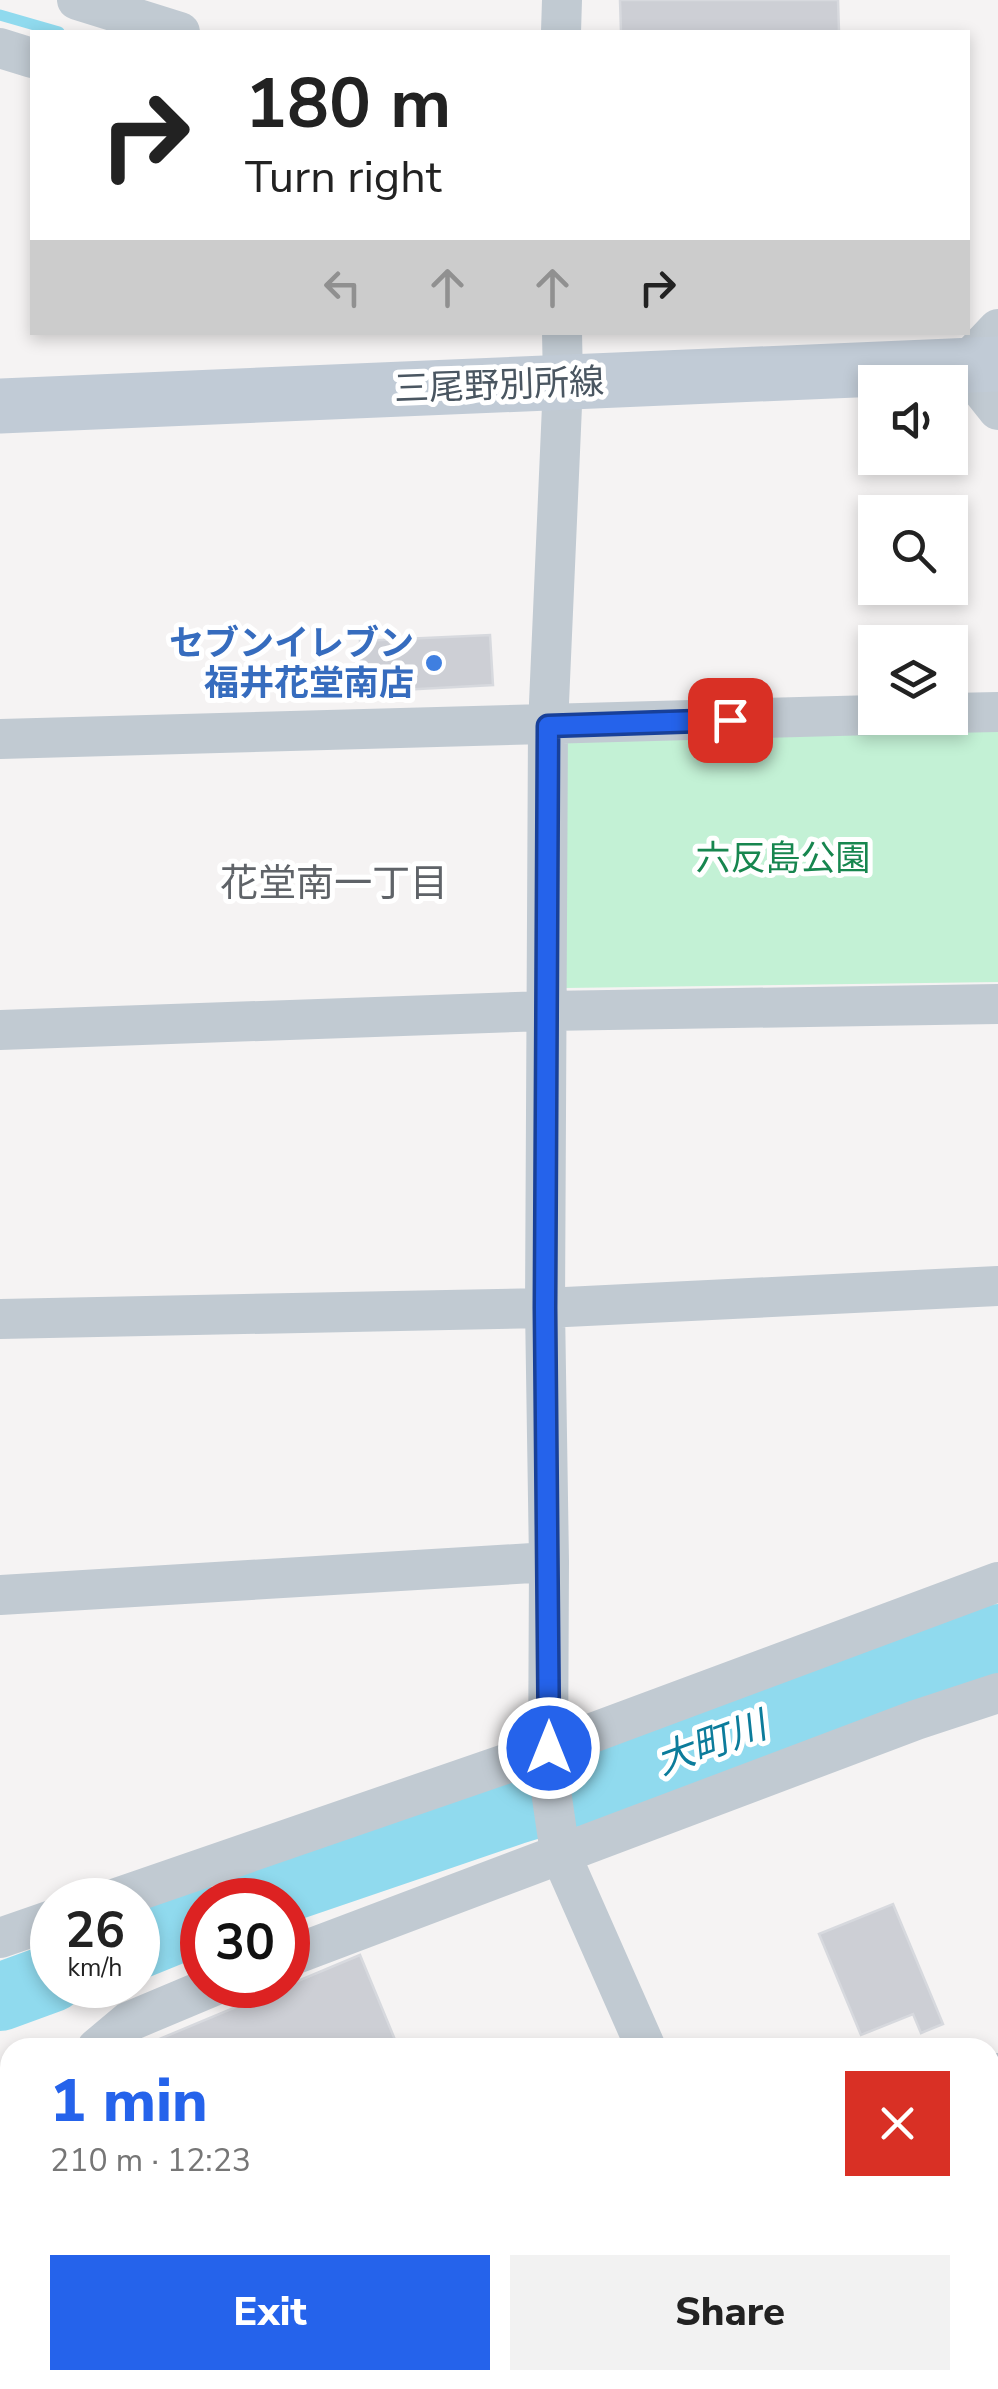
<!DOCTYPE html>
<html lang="en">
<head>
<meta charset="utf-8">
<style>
	:root { --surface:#fff; --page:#f2f2f2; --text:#222; --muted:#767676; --accent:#2563eb }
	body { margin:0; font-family:"Nunito Sans","Noto Sans JP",sans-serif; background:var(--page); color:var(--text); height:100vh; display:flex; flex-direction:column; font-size:38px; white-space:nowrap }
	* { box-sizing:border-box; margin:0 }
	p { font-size:32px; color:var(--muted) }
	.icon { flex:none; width:55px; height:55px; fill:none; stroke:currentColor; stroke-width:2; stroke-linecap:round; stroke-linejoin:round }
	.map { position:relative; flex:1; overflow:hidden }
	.panel { position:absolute; left:0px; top:2038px; width:1000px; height:352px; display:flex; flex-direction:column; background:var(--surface); border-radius:30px 30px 0 0; box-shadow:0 5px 15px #0003 }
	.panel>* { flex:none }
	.hud { position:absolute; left:30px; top:30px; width:940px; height:305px; border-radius:0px; box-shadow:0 5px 15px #0003; background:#fff; color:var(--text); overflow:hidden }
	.tools { position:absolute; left:858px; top:365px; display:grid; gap:20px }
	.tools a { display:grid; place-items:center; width:110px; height:110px; border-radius:0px; background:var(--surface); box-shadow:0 5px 15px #0003; font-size:50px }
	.speed { position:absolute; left:30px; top:1878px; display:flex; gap:20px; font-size:50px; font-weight:700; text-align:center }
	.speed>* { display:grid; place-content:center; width:130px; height:130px; border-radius:50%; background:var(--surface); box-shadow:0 5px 15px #0003; line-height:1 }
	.speed small { font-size:25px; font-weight:400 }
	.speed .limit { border:15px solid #d22; background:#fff; color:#111 }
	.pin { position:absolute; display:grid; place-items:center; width:85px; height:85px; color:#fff; margin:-42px; border-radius:20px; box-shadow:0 5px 15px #0006 }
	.me { position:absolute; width:110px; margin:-55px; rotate:0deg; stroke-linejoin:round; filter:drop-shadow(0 0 8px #0008) }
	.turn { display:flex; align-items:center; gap:35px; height:210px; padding:0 50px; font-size:45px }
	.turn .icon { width:130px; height:130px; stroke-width:2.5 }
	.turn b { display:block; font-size:70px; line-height:85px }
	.lanes { display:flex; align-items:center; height:95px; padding:0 50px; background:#0003; justify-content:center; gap:50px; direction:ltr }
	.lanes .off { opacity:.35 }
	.round { display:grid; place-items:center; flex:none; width:105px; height:105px; border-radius:0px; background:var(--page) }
	.overview { display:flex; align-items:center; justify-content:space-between; height:170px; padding:0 50px }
	h1 { font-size:60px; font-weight:800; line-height:75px; color:var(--accent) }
	.action { display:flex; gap:20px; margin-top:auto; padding:20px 50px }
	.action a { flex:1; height:115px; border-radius:0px; background:var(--accent); color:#fff; font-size:40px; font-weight:800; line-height:115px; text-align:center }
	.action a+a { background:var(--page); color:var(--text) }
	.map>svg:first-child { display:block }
	.green { fill:#c3f1d5 }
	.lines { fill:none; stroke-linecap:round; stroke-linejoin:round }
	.stream { stroke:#90daee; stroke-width:11 }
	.river { stroke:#90daee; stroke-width:68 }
	.building { fill:#cdcfd5; stroke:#d7d9de; stroke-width:2.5 }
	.minor { stroke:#c1cad2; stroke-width:40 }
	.secondary { stroke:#c1cbd6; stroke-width:55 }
	.route-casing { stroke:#184099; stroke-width:25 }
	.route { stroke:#2563eb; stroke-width:18 }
	.shop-dot { fill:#3f7fe0; stroke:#fff; stroke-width:4 }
	.labels { text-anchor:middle; stroke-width:10; stroke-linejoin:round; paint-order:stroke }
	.street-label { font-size:35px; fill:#4a5661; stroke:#fff }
	.shop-label { font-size:35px; font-weight:bold; fill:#366cbe; stroke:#fff; text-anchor:end }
	.park-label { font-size:35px; fill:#17864f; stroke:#fff }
	.neighbourhood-label { font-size:38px; fill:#5f6368; stroke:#fff }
	.water-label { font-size:38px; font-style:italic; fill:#0c7c9b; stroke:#fff }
</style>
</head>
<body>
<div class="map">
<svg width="998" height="2389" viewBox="0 0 998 2389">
	<rect width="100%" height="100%" fill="#f5f3f3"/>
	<path class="green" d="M998,724V982L565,988L567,738Z"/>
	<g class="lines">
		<path class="stream" d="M0,15L59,32"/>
		<path class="river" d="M252,1900L513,1811L595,1786L998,1638
			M138,1945L202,1919
			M0,1997L52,1978"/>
	</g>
	<path class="building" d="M620,0H838L839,32H621Z
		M490,635L493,685L363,692L360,641Z
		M893,1904L943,2024L921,2033L913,2014L861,2035L819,1934Z
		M360,1955L398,2047L138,2048Z
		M385,2380H396L400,2389H365Z"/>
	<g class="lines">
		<path class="minor" d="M77,0L180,32
			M561,32L562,0
			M0,48L32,58
			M998,329L963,366L998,410
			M562,332L563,383L548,726L545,1308L549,1562L548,1770L560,1853L646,2048
			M950,713L998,712
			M0,739L875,715
			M0,1030L546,1011L998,1004
			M0,1319L545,1308L998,1286
			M0,1595L549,1562
			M111,1900L549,1749L998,1582
			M0,1938L52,1920
			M288,1957L916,1720L998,1693
			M97,2048L128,2022L216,1985
			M990,2076L998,2073
			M0,2128L10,2120
			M790,2380L794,2389
			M279,2389L300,2380"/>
		<path class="secondary" d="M0,406L998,364"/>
	</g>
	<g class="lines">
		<g class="route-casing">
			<path id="route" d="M549,1748L545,1308L548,726L730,720"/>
		</g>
		<use href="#route" class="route"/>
	</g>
	<circle class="shop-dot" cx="434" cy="663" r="10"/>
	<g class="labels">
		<g class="street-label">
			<text transform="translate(499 385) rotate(-2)" y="12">三尾野別所線</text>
		</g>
		<g class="shop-label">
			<text x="414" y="655">セブンイレブン<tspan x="414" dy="40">福井花堂南店</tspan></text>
		</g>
		<g class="park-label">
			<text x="783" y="870">六反島公園</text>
		</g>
		<g class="neighbourhood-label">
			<text x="334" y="896">花堂南一丁目</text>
		</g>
		<g class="water-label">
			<text transform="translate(711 1743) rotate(-20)" y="13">大町川</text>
		</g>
	</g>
</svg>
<div class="tools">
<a><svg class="icon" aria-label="sound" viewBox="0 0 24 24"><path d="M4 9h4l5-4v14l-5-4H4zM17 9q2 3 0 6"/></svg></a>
<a><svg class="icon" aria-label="search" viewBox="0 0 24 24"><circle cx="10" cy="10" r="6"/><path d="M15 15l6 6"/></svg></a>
<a><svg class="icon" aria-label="layers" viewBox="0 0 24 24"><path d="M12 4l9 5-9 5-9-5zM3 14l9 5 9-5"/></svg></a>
</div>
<div class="speed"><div>26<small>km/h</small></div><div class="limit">30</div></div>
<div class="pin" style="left:730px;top:720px;background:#d93025"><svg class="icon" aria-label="arrive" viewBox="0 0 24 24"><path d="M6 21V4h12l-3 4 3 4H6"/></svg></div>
<svg class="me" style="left:549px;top:1748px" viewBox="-20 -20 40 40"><circle r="17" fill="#2563eb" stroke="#fff" stroke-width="3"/><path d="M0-11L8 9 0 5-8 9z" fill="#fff"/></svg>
<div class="hud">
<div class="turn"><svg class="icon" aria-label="right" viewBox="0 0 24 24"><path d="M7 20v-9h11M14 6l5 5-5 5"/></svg><div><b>180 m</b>Turn right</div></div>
<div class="lanes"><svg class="icon off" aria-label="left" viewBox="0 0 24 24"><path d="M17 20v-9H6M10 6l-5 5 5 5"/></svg><svg class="icon off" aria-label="ahead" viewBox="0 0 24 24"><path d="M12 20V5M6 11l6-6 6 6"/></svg><svg class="icon off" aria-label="ahead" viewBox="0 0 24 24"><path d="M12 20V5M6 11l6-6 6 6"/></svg><svg class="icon" aria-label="right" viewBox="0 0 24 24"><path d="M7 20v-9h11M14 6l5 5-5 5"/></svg></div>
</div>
<section class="panel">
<div class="overview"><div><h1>1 min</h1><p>210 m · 12:23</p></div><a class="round" style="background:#d93025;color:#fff"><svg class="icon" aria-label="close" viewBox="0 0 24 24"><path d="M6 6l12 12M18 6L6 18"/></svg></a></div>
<div class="action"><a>Exit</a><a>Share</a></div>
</section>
</div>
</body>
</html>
